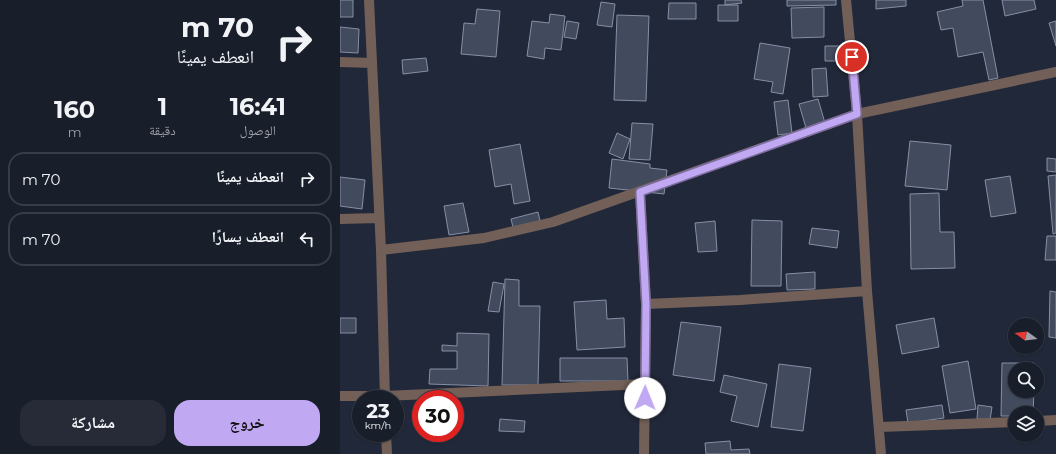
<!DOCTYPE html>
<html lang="ar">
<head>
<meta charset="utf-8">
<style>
	:root { --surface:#191e2b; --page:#262b37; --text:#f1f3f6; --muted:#9fa2a9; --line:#373c47; --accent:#c1a8f3 }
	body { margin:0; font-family:Montserrat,"Noto Naskh Arabic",sans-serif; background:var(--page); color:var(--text); direction:rtl; height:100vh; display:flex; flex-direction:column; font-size:15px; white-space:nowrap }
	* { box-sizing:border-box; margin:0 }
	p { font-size:13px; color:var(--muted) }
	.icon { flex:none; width:22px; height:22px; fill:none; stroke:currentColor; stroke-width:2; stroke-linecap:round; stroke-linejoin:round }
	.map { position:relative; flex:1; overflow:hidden; direction:ltr }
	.panel { display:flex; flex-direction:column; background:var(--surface); width:340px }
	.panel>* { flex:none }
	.guide { background:#191e2b; color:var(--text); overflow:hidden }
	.needle { width:26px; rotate:285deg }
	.controls { position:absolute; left:668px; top:318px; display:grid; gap:8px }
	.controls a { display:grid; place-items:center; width:36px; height:36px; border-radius:50%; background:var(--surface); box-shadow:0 1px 3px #0004,0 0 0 1px var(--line); font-size:20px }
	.speed { position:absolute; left:12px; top:390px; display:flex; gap:8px; font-size:20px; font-weight:700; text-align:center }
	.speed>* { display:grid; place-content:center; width:52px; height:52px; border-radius:50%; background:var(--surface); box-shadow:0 1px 3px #0004,0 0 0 1px var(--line); line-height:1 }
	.speed small { font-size:10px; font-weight:400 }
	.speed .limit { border:6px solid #d22; background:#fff; color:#111 }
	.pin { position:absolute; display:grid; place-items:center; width:34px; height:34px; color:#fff; margin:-17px; border:2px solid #fff; border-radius:50%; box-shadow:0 1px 4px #0007 }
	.me { position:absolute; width:44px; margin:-22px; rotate:1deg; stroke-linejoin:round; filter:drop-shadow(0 0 3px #0008) }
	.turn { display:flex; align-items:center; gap:14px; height:84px; padding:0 20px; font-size:18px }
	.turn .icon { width:52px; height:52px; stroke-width:2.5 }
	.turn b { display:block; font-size:28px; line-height:34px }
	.eta { display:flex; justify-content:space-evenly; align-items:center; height:68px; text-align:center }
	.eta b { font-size:24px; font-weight:700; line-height:28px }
	.cta { display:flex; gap:8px; margin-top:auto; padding:8px 20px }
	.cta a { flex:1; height:46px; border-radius:16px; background:var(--accent); color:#111; font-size:16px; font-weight:700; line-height:46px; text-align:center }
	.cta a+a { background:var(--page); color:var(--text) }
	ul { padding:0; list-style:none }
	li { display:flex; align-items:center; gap:12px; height:54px; margin:0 8px 6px; padding:0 12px; border:2px solid var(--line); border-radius:16px }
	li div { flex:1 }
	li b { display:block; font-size:15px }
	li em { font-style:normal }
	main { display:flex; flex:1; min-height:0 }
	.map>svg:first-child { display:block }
	.building { fill:#424a5d; stroke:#868fa5 }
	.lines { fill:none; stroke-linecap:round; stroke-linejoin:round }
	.street { stroke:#726058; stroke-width:10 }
	.route-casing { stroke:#7d6d9e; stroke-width:10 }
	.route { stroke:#c1a8f3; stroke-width:7 }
</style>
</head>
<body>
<main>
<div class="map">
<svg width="716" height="454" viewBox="0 0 716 454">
	<rect width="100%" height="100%" fill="#212839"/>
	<path class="building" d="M0,0H13V17H0Z
		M385,0H401L402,3L385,5Z
		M447,0H496V5L447,6Z
		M536,0H566V6L536,9Z
		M622,0H643L658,78L649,80L643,52L618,57L613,28L601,30L597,12L623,6Z
		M662,0H694L696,9L665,16Z
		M261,2L275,4L272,27L257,25Z
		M329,3H356V19H328Z
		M378,5H398V21H378Z
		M484,7V37L452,38L451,8Z
		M137,9L160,11L156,57L121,54L124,23L135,24Z
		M210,14L225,16L221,50L205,48L204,59L187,56L192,21L209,23Z
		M277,15L309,16L306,101L274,100Z
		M227,21L239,23L236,39L224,37Z
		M716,21V46L709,23Z
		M0,27L19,29L18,53L0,52Z
		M420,43L450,48L443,94L431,92L433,82L414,79Z
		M485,46H501L502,61H485Z
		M86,58L88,71L63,74L62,60Z
		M486,68L488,96L473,97L472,69Z
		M478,99L485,123L466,128L459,104Z
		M448,100L452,133L438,135L434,102Z
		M292,123L313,124L310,160L289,159Z
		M277,133L290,139L283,159L269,153Z
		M570,141L611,145L607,190L565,186Z
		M180,144L190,201L174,204L171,184L155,187L149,150Z
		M707,158L716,159V172L707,171Z
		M272,159L310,164V168L327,170L324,194L269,188Z
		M716,175V233L713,234L708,176Z
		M670,176L676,213L651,217L645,180Z
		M0,177L25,180L22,209L0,206Z
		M599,193L600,232H614L615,268L571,269L570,194Z
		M123,203L129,232L109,235L104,206Z
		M198,212L201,225L174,231L171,219Z
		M412,220L442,221L441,286H411Z
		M375,221L377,251L358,252L355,223Z
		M472,228L499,231L497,248L469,244Z
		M707,236H716V260H705Z
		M475,272V289L447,290L446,274Z
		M165,279L179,280V306H200L198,385H162Z
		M153,282L164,284L159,312L148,311Z
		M710,291L716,292V338L709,337Z
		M266,300L267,319L284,318L285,347L237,350L234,302Z
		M0,318H16V333H0Z
		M594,318L599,347L562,354L556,325Z
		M341,322L381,327L374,381L333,375Z
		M117,333L149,334L148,386L89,384L90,369H117V351H102V345L117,346Z
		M220,358H287L288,381H220Z
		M628,361L636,409L610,413L602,366Z
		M662,363H694V369H675V391H694L693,413H675V416H661Z
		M439,364L471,368L463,431L431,427Z
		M384,375L427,384L418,427L391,421L397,396L380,392Z
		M602,405L604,418L568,423L566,410Z
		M638,405L652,407L650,420L637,419Z
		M160,419L185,421L184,432L159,431Z
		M390,441L391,450L409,449L410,454H366L365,443Z"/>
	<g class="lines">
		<path class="street" d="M29,0L41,250L45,399
			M506,0L517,114L527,291L541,454
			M0,62L32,63
			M300,192L306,304L304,454
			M0,219L39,218
			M41,250L144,238L213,222L517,114L716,72
			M306,304L400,300L527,291
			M0,396H45L305,384
			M697,421L716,420
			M540,427L675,422
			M46,433L47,454"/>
	</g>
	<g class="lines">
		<g class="route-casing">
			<path id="route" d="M305,398L306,304L300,192L517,114L512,57"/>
		</g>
		<use href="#route" class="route"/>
	</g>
</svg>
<div class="controls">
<a><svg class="needle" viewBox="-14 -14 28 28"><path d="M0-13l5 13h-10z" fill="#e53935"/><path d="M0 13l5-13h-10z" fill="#9fa2a9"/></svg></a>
<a><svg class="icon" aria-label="search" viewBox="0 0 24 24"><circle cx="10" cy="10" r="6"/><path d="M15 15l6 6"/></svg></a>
<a><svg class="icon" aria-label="layers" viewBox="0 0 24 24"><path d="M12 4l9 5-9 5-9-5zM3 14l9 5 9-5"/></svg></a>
</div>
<div class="speed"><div>23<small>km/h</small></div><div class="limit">30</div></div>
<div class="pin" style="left:512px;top:57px;background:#d93025"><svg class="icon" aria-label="arrive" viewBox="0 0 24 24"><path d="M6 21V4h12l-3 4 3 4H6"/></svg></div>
<svg class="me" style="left:305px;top:398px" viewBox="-20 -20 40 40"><circle r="19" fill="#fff"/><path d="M0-13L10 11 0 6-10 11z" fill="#c1a8f3"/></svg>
</div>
<section class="panel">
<div class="guide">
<div class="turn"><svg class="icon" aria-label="right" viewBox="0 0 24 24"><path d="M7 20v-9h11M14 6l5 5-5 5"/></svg><div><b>70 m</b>انعطف يمينًا</div></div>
</div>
<div class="eta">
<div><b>16:41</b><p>الوصول</p></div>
<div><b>1</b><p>دقيقة</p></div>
<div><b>160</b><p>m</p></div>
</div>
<ul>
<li><svg class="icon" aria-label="right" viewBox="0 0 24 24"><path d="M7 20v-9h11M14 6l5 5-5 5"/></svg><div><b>انعطف يمينًا</b></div><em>70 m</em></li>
<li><svg class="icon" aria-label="left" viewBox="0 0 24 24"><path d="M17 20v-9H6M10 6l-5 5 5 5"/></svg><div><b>انعطف يسارًا</b></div><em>70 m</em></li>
</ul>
<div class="cta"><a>خروج</a><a>مشاركة</a></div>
</section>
</main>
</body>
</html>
